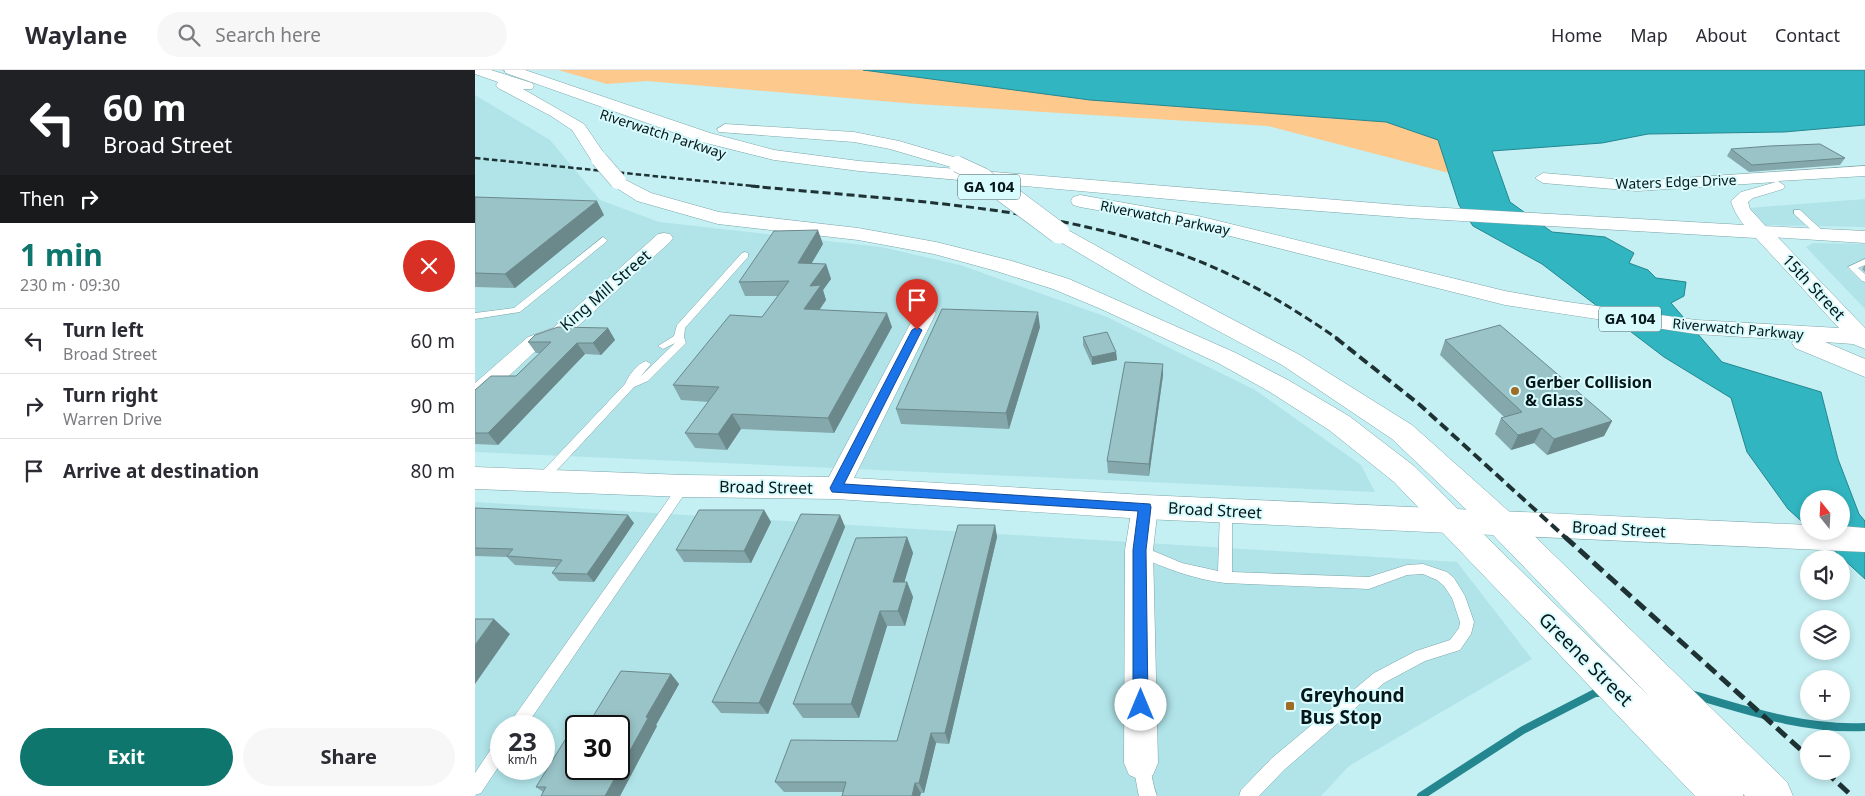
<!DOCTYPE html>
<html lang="en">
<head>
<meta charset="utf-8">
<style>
	:root { --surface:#fff; --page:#f7f7f7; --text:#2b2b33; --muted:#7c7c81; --line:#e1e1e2; --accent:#0f766e }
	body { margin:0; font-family:"Noto Sans",sans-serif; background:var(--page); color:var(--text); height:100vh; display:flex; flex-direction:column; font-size:19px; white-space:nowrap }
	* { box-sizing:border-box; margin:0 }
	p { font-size:16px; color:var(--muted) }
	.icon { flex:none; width:28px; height:28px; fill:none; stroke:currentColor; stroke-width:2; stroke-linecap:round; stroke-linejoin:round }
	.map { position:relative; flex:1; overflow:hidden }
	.panel { display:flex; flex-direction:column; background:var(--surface); width:475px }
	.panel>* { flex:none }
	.top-card { background:#202124; color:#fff; overflow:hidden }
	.needle { width:32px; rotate:342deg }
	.fabs { position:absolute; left:1325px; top:420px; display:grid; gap:10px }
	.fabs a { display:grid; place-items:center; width:50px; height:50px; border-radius:50%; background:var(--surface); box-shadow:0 2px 8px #0003; font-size:25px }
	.speed { position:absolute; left:15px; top:645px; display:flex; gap:10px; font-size:25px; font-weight:700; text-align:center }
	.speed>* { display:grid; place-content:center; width:65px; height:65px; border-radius:50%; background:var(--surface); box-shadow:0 2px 8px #0003; line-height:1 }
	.speed small { font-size:12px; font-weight:400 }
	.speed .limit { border:2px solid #111; border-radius:8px; background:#fff; color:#111 }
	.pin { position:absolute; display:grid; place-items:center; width:42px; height:42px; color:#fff; margin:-51px -21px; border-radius:50% 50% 50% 0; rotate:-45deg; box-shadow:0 0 5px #0007 }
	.pin .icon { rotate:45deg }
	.me { position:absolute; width:55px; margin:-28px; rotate:0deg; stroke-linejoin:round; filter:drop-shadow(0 0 4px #0008) }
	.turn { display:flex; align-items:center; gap:18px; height:105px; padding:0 20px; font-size:22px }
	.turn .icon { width:65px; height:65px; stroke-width:2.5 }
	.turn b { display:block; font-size:35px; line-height:42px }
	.then { display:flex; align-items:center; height:48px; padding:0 20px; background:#0003; gap:10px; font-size:19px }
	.round { display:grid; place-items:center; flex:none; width:52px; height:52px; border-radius:26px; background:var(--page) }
	.summary { display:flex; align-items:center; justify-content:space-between; height:85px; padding:0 20px }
	h1 { font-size:30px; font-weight:700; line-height:38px; color:var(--accent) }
	.button { display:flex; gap:10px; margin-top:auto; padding:10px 20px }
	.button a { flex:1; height:58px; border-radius:30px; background:var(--accent); color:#fff; font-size:20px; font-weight:700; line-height:58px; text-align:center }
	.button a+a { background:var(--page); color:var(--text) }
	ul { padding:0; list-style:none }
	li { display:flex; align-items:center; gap:15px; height:65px; padding:0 20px; border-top:1px solid var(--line) }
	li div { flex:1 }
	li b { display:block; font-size:19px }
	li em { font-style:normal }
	header { display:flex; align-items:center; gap:30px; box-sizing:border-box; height:70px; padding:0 25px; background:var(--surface); border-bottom:1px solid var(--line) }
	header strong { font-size:24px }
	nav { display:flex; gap:28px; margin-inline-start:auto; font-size:18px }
	.search { width:350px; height:45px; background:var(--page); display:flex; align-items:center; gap:12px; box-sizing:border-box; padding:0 18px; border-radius:28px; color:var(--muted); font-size:19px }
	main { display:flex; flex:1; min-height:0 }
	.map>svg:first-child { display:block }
	.built { fill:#b0e4e9; fill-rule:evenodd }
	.green { fill:#fdc98c }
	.water { fill:#31b6c1; stroke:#24868f }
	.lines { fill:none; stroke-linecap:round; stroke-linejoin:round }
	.stream { stroke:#24868f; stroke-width:8 }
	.lane-casing { stroke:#7ca5a8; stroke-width:1 }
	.street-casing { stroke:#7ca5a8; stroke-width:1 }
	.secondary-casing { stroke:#7ca5a8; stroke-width:1 }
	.primary-casing { stroke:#7ca5a8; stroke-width:1 }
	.lane { fill:#fff; fill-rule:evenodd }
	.street { fill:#fff; fill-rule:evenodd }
	.secondary { fill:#fff; fill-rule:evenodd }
	.primary { fill:#fff; fill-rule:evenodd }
	.rail-far3 { stroke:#1e3234; stroke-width:2.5; stroke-dasharray:5.5 3; stroke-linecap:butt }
	.rail-far2 { stroke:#1e3234; stroke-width:3; stroke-dasharray:8 4; stroke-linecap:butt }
	.rail-far1 { stroke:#1e3234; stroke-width:4; stroke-dasharray:10 5; stroke-linecap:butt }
	.rail { stroke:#1e3234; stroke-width:5; stroke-dasharray:13 6; stroke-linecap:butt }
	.primary-bridge-far1-casing { stroke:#7ca5a8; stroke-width:17; stroke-linecap:butt }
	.primary-bridge-casing { stroke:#7ca5a8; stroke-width:22; stroke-linecap:butt }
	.primary-bridge-far1 { stroke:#fff; stroke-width:16 }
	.primary-bridge { stroke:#fff; stroke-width:21 }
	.wall { fill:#84a8ab }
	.shaded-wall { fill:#6b888b }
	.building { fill:#99c3c7; stroke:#6b888b }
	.route { fill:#1a73e8; stroke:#114b97 }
	.poi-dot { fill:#a06b23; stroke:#d8fbfe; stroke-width:2 }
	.labels { text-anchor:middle; stroke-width:4; stroke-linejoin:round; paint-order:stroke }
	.far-street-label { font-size:14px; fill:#071719; stroke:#d8fbfe }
	.shield { fill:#d8fbfe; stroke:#465b5e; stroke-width:1 }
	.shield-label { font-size:15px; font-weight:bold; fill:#071719 }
	.street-label { font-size:16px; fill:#071719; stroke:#d8fbfe }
	.poi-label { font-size:16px; font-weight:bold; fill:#071719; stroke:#d8fbfe; text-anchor:start }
	.near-street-label { font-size:19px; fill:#071719; stroke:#d8fbfe }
	.near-poi-label { font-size:19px; font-weight:bold; fill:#071719; stroke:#d8fbfe; text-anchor:start }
</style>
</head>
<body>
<header>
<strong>Waylane</strong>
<div class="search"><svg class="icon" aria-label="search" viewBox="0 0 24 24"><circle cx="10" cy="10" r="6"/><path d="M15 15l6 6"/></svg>Search here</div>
<nav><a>Home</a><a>Map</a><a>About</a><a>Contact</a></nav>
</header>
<main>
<section class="panel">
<div class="top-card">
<div class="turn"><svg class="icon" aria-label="left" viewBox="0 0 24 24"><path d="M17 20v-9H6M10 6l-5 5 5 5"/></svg><div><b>60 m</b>Broad Street</div></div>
<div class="then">Then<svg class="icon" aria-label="right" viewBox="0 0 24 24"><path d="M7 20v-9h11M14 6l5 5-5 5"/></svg></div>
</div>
<div class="summary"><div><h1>1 min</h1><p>230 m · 09:30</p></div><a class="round" style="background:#d93025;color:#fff"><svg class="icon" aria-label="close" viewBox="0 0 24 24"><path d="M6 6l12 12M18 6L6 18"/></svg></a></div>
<ul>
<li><svg class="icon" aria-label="left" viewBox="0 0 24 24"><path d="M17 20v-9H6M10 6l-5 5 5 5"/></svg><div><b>Turn left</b><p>Broad Street</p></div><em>60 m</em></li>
<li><svg class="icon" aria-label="right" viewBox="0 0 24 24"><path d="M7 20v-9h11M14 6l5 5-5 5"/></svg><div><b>Turn right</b><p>Warren Drive</p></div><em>90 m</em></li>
<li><svg class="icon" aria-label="arrive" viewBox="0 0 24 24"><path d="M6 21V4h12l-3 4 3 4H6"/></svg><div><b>Arrive at destination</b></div><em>80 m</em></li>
</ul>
<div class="button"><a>Exit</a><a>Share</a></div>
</section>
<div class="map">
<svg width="1390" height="726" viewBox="0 0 1390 726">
	<rect width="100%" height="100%" fill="#c4eff3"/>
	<path class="built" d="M0,25L75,70L125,130L184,152L406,177L485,195L632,247L780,320L886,395L900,422L0,382Z
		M1390,129V157L1289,155L1274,138Z
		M1338,173L1390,174V239L1331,177Z
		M0,432L982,492L1057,589L874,696L846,726H0ZM26,656H69V699H26ZM101,656H144V699H101Z"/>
	<path class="green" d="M83,0H388L615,30L911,52L964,70L974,103L793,56L442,34L172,11L132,14Z"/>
	<path class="water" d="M388,0H1390V55L1309,62L1173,64L1127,73L1017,81L1035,132L1077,162L1130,167L1159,183L1154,193L1173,200L1181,208L1211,212L1209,226L1196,233L1247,292L1346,322L1363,389L1384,444L1390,451V509L1338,461H1366V429H1334V458L1313,439L1272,382L1256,328L1189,287L1067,194L998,156L984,135L963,70L911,52L615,30Z"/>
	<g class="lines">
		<path class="stream" d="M1216,624C1274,641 1329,660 1390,657
			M946,726L1048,660L1120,623H1129"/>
		<g class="lane-casing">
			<path id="lane" d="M1319,140H1325L1350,163V167H1344L1319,144Z
				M128,167L132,170L131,172L45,242L0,249V243L39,238Z
				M270,182L273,183V187L210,258L209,267L211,273L173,311L159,317L70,413H62L60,410L62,407L150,314C154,305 162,294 171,291L176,294L165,307L200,273L188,279L183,276L199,266L202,255L267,183Z
				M1390,189V195L1383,198L1390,204V212L1387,211L1373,197Z
				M209,412L213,413L215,416L213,419L51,656H34L36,651L205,413Z
				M751,436L755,438L757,441V502L894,507L932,495L948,494L972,502L979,508L990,526L999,552L996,564L985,580L950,591L909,613L809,700L784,726H764L766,720L797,688L899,603L941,581L975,570L984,558L985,552L977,528L969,516L962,510L948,504L932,505L894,519L750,513C718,509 689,498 659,484L657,480L659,476L664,475L707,493L743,501L745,441L747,438Z
				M26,671V693L6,723L0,725V703L20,673Z
				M666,686L672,688C677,700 677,714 682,726H664L663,722L658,694L660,688Z"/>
		</g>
		<g class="street-casing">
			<path id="street" d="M1390,96V106L1303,111L1310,116L1308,119L1278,128L1273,132L1275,139L1296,162L1293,166C1276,170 1260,146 1256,131L1266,122L1301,112L1162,121L1068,113L1060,108L1068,103L1162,111Z
				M189,163L195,164L198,168L195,172L92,266L67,275L8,330L0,332V313L53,267L78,258L183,164Z
				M451,237L458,239L461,243L374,418L370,425L361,428L352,425L348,418L441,243L444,239Z
				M670,427L679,430L683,437L678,480L683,693L678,705L666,710L654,705L649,693L650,480L657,437L661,430Z"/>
		</g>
		<g class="secondary-casing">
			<path id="secondary" d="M1287,156L1390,161V173L1280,166L1277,162L1280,158Z
				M0,397L209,405L361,407L670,425L1334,455V461H1366V456L1390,458V482L670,449L361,429L209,427L0,419Z"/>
		</g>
		<g class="primary-casing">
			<path id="primary" d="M0,0H16L57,13L59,16L57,19H48L109,54L133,89L130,93H118L97,60L76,46L23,18L21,15L23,12L0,4Z
				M29,0H50L235,63L299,80L384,91L936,136L1287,156L1294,158L1390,258V279L1378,274L1350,272L1390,289V307L1320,278L1317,273L1319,270L1221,264L1030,235L723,158L605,137L598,135L596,131L598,127L605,125L723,146L1030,221L1086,231L1221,250L1364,258L1281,168L936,148L738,133L384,101L299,90L223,71L31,3Z
				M250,54L379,62L424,71L482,88L485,92L482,96L476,97L415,79L379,72L244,62L242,59Z
				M143,106L176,123L244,142L383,158L461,172L537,191L594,209L761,283L813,310L874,346L939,396L1175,627L1016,463L917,369L807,295L665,219L577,167L574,163L577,159L584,157L591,159L681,209L825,285L937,355L1038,445L1312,712L1318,726H1270L1268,724V726H1220L919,412L854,360L795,322L743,293L626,239L578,219L521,201L459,184L383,170L243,154L162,131L137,115L134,111L137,107Z"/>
		</g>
		<use href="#lane" class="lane"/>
		<use href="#street" class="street"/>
		<use href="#secondary" class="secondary"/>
		<use href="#primary" class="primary"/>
		<path class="rail-far3" d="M0,88L288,117"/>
		<path class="rail-far2" d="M276,116C425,131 581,135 721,190C772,210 818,238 863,269"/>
		<path class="rail-far1" d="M861,268L945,335L1091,468"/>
		<path class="rail" d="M1090,467L1334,687
			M1350,701L1377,726"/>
		<g class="primary-bridge-far1-casing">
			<path id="primary-bridge-far1" d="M124,89L143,111
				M482,94L508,106L523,117"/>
		</g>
		<g class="primary-bridge-casing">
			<path id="primary-bridge" d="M521,116L584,163"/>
		</g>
		<use href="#primary-bridge-far1" class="primary-bridge-far1"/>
		<use href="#primary-bridge" class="primary-bridge"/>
	</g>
	<path class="wall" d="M1256,79L1370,88L1365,95L1274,102L1252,86Z
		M0,127L129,145L40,218L0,217Z
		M348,174L336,194H351L356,209L348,220L351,230L344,240L417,257L359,363L266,359L252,380L220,378L210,363L234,332L206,330L198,315L287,247L303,226H270L264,212Z
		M1390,195V202L1387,199Z
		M565,257L534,359L426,354L421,339Z
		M133,258L140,270L126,285L110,284L23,375L0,374V320L41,306L65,283H61L53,272Z
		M608,267L641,282L642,290L617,295L608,275Z
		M970,270L1137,351L1129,366L1072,385L1059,373L1036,380L1020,364L1026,348L1029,347L965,285Z
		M688,294V305L674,406L633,403L632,391Z
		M0,438L159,453L119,512L84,511L77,503L81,497L40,495L32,487L0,486Z
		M289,440L296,452L276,493L209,492L201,480Z
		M365,445L370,457L293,644L246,643L237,632Z
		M520,455L522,467L474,674L461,673L449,723H446L445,726H367L368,722H309L300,712L422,671Z
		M432,467L438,483L429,512H432L438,527L430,556H412L384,648H328L318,634Z
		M196,604L204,614L181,655L182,656L145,726H66L68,722L61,717L101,699Z"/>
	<path class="shaded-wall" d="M122,131L129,145L40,218L30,204Z
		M343,160L348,174L328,208L323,193Z
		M351,194L356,209L348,220L351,230L335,254L329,239L335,216Z
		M563,242L565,257L534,359L531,343Z
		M412,243L417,257L359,363L353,348Z
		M133,258L140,270L126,285L118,273Z
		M102,273L110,284L23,375L13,363Z
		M641,282L642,290L617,295V287Z
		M688,294V305L674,406V394Z
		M257,344L266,359L252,380L243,364Z
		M1137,351L1129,366L1072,385L1079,369Z
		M1067,358L1059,373L1036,380L1043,365Z
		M289,440L296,452L276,493L269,481Z
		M153,445L159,453L119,512L112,504Z
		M365,445L370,457L293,644L284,633Z
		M520,455L522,467L474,674L470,663Z
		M432,467L438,483L425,527L418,512Z
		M432,512L438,527L430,556L423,541Z
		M405,541L412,556L384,648L376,634Z
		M19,549L35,564L0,614V575Z
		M196,604L204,614L181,655L182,656L145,726H130L171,647Z
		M456,663L461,673L449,723L444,713Z
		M440,713L446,723L445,726H437Z"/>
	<path class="building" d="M1345,74L1370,88L1277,95L1256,79L1295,76Z
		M0,127L122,131L30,204L0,203Z
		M343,160L323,193L351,194L335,216L346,215L329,239L412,243L353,348L257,344L243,364L210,363L244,317L198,315L255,245L287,247L314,211L264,212L299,161Z
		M467,239L563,242L531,343L421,339Z
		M1025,255L1137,351L1079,369L1067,358L1043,365L1026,348L1047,342L970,270Z
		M83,257L133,258L118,273H102L13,363H0V320L16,306H41L76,272H53L60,265Z
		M632,262L641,282L617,287L608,267Z
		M650,292L688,294L674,394L632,391Z
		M0,438L153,445L112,504L77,503L87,490L32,486L38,479L0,478Z
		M224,440H289L269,481L201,480Z
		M326,444L365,445L284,633L237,632Z
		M483,455H520L470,663H456L444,713H440L437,726H367L371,712H300L316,670L422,671Z
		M432,467L418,512H432L423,541H405L376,634H318L381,468Z
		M0,549H19L0,575Z
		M146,601L196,604L171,647L173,648L130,726H66L71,717H61L95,662H101V699H144V656H112Z"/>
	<path class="route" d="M442,257L447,260L369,414L675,434L676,437L671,480L673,635L671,640L666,642L660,640L658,635V480L663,441L357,422L355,418L437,260Z"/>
	<g class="poi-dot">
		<circle cx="1040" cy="321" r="5"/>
		<rect x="810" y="631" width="10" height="10" rx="2.5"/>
	</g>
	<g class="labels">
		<g class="far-street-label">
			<text transform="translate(188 64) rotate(18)" y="5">Riverwatch Parkway</text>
			<text transform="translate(1201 112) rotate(-2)" y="5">Waters Edge Drive</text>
			<text transform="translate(690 148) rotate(11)" y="5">Riverwatch Parkway</text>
			<text transform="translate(1263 259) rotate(5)" y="5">Riverwatch Parkway</text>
		</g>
		<g class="shield">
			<rect x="483" y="104.5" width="62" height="25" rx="4"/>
			<rect x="1124" y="236.5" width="62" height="25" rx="4"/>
		</g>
		<g class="shield-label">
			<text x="514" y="122">GA 104</text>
			<text x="1155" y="254">GA 104</text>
		</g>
		<g class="street-label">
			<text transform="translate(1339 217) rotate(47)" y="6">15th Street</text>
			<text transform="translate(130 220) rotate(-41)" y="6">King Mill Street</text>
			<text transform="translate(291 417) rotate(1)" y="6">Broad Street</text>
			<text transform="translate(740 440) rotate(3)" y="6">Broad Street</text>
			<text transform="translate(1144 459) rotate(3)" y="6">Broad Street</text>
		</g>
		<g class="poi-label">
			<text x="1050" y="318">Gerber Collision<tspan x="1050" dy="18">&amp; Glass</tspan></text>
		</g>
		<g class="near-street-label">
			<text transform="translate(1111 589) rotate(45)" y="7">Greene Street</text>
		</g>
		<g class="near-poi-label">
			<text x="825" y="632">Greyhound<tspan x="825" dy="22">Bus Stop</tspan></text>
		</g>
	</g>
</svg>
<div class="fabs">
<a><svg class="needle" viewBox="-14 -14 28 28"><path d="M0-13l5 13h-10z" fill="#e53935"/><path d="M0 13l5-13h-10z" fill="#7c7c81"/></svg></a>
<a><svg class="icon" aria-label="sound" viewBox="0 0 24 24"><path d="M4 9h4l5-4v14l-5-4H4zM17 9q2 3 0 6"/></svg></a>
<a><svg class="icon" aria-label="layers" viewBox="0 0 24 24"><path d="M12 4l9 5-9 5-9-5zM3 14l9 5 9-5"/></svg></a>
<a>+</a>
<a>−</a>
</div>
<div class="speed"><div>23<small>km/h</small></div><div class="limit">30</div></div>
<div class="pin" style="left:442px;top:260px;background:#d93025"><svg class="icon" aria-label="arrive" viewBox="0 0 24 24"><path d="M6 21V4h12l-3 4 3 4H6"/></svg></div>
<svg class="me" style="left:666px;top:635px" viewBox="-20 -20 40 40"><circle r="19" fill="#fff"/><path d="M0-13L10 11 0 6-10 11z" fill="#1a73e8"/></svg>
</div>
</main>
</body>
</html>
